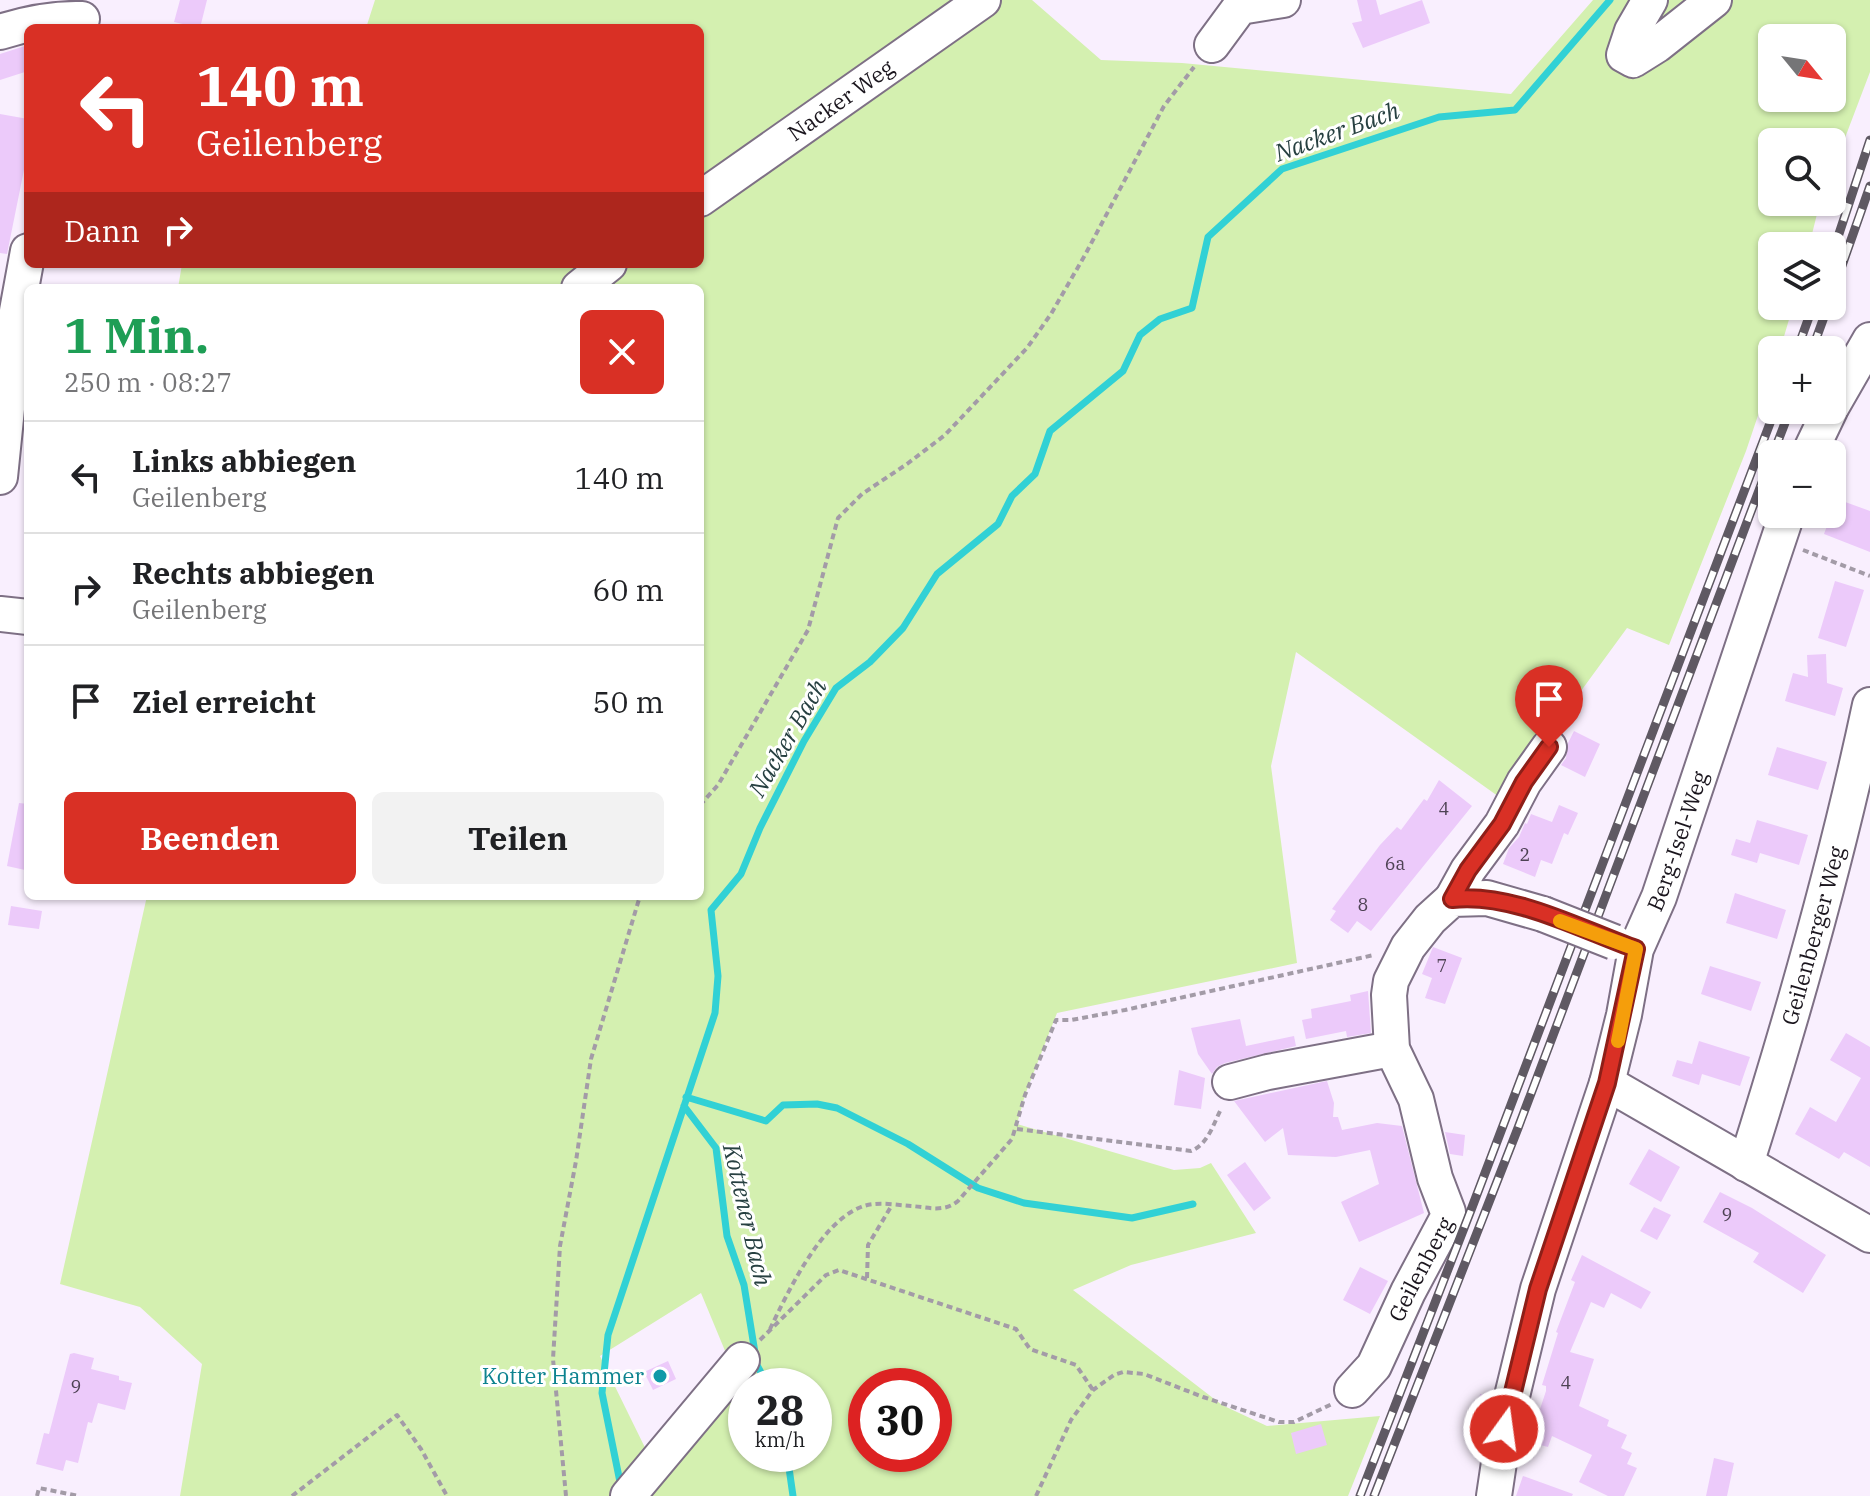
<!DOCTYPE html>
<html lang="de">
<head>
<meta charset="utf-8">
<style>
	:root { --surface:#fff; --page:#f2f2f2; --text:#202124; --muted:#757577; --line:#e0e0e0; --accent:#d93025 }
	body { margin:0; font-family:"IBM Plex Serif",serif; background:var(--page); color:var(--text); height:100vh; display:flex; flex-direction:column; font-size:30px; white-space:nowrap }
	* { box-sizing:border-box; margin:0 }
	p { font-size:26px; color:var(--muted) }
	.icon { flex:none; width:44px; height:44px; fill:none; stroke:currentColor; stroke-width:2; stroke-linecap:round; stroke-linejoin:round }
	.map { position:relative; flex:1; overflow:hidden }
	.drawer { position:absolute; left:24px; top:284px; width:680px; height:616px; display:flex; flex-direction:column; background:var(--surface); border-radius:12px; box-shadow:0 2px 6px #0004 }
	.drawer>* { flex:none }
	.hud { position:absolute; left:24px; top:24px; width:680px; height:244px; border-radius:12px; box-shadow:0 2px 6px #0004; background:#d93025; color:#fff; overflow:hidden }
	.needle { width:52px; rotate:120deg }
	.buttons { position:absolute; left:1758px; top:24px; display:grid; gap:16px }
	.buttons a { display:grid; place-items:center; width:88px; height:88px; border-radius:12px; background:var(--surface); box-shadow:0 2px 6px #0004; font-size:40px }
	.speed { position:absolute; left:728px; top:1368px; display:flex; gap:16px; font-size:40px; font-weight:700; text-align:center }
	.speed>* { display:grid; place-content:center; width:104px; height:104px; border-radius:50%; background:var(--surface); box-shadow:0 2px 6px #0004; line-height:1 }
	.speed small { font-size:20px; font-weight:400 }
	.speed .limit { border:12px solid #d22; background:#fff; color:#111 }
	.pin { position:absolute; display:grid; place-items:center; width:68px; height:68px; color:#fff; margin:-82px -34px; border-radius:50% 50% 50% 0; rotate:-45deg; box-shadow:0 0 8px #0007 }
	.pin .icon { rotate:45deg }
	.me { position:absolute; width:88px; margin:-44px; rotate:14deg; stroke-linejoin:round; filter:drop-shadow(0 0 6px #0008) }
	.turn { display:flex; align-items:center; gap:28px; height:168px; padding:0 40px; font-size:36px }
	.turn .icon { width:104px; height:104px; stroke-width:2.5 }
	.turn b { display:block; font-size:56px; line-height:68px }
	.then { display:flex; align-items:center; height:76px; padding:0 40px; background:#0003; gap:16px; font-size:30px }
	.round { display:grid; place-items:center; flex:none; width:84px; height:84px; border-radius:12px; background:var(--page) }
	.overview { display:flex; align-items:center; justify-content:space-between; height:136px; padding:0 40px }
	h1 { font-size:48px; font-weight:700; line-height:60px; color:#1e9e55 }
	.cta { display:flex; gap:16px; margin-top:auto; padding:16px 40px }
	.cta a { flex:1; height:92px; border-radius:12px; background:var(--accent); color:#fff; font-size:32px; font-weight:700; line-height:92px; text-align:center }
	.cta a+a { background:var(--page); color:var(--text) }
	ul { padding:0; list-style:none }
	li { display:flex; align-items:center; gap:24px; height:112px; padding:0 40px; border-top:2px solid var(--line) }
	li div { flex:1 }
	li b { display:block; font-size:30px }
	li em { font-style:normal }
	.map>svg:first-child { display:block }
	.green { fill:#d4f0b0; fill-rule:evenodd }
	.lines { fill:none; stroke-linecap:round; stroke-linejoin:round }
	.stream { stroke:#31d1d5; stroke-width:7 }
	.building { fill:#eccafa }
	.minor-casing { stroke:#7e7085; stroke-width:38 }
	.path { stroke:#a39ba7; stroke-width:4; stroke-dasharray:6 4; stroke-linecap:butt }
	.minor { stroke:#fff; stroke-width:34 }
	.rail-casing { stroke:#5f5963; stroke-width:9 }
	.rail { stroke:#fff; stroke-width:6; stroke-dasharray:18; stroke-linecap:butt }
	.minor-bridge-casing { stroke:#7e7085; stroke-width:38; stroke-linecap:butt }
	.minor-bridge { stroke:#fff; stroke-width:34 }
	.route-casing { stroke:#8d1f18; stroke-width:20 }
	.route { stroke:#d93025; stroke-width:14 }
	.slow { stroke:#f59e0b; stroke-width:14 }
	.culture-dot { fill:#0f9aa8; stroke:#fff; stroke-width:3 }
	.labels { text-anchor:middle; stroke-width:6; stroke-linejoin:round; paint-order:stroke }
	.number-label { font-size:18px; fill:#4e4254 }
	.street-label { font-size:22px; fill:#1a151d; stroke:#fff }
	.culture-label { font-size:22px; fill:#0d838f; stroke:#fff; text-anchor:end }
	.water-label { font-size:24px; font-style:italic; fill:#274041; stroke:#fff }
</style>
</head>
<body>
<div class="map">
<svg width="1870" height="1496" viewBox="0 0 1870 1496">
	<rect width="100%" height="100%" fill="#f9effe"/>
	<path class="green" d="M375,0H1032L1101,60L1182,63L1511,94L1593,0H1870V72L1832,172V142H1772V202H1820L1809,246H1772V306H1793L1780,350H1772V374L1746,451L1669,645L1627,628L1502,799L1296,652L1271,766L1297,963L1057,1013L1025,1095L1017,1124L1174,1170L1200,1168L1211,1163L1256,1233L1131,1265L1073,1290L1222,1405L1267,1426L1380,1416L1348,1496H180L202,1364L140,1307L60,1284L147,896H700V288H178L182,264H700V28H366ZM1772,38H1832V98H1772ZM701,1293L733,1370L656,1470L600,1356ZM746,1386H814V1454H746ZM866,1386H934V1454H866Z"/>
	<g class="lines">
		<path class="stream" d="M686,1097L766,1121L783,1105L817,1104L837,1108L908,1144L978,1188L1024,1203L1132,1218L1193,1204
			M684,1106L716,1148L727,1236L744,1285L757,1365L768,1386
			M787,1454L793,1496
			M620,1482L602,1393L608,1335L715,1013L718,976L711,910L741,874L760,828L804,741L836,688L870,662L903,628L937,574L998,524L1012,496L1035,474L1050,431L1123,371L1140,335L1160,319L1192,308L1208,237L1282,169L1439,117L1515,110L1610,0"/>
	</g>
	<path class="building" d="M180,0H207L200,28L174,22Z
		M1357,0H1376L1380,15L1422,0L1430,23L1363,48L1352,23L1362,21Z
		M28,45V71L0,80V54Z
		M0,114L28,119V150L7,254L0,253Z
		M1837,499L1870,511V552L1824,534Z
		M1835,581L1864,590L1846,647L1818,638Z
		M1826,654L1827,683L1843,688L1835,716L1785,701L1793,673L1808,677L1807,655Z
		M1574,731L1600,744L1585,777L1561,765L1566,758L1568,743Z
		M1777,747L1827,762L1818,790L1768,775Z
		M1439,780L1472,806L1371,931L1357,921L1348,933L1330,920L1336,911L1332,909L1380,845L1397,827L1401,830L1424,799L1427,801Z
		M19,803L28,804V858L25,870L7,866Z
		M1559,805L1578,813L1568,835L1564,833L1552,864L1541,860L1535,877L1503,864L1509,848L1519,837L1525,823L1527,824L1531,814L1552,822Z
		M1757,820L1808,835L1799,865L1760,853L1757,863L1731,855L1736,839L1750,843Z
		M1735,893L1786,910L1777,939L1726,923Z
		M11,906L42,911L39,929L8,925Z
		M1433,947L1462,958L1445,1004L1425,998L1432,978L1422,974Z
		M1710,966L1761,982L1751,1011L1701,994Z
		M1368,991L1371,1033L1347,1037L1346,1031L1306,1039L1302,1020L1312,1018L1311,1009L1351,1001L1350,995Z
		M1240,1019L1246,1046L1294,1036L1296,1046L1225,1063L1217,1067L1212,1074L1198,1054L1191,1028Z
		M1846,1033L1870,1047V1167L1844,1152L1839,1159L1795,1134L1810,1107L1836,1122L1861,1078L1830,1060Z
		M1699,1041L1750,1057L1740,1086L1702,1074L1699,1085L1672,1076L1677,1060L1692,1064Z
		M1179,1070L1205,1078L1201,1109L1174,1105Z
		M1327,1081L1334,1103L1333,1117H1338L1342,1130L1377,1123L1402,1126L1424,1213L1359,1242L1341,1202L1379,1184L1370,1150L1336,1157L1288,1155L1283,1128L1265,1142L1234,1101Z
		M1445,1132L1465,1135L1463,1156L1450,1154Z
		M1649,1149L1680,1167L1661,1202L1629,1184Z
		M1245,1162L1271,1198L1254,1211L1227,1175Z
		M1720,1192L1752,1208L1826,1255L1803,1293L1753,1262L1759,1253L1703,1222Z
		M1654,1207L1671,1215L1657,1240L1640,1231Z
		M1582,1255L1651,1292L1641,1309L1611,1293L1604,1308L1591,1302L1570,1352L1594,1359L1579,1406L1609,1420L1607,1426L1627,1435L1621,1448L1632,1453L1627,1464L1637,1468L1624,1496H1608L1579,1482L1592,1455L1552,1436L1548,1447L1529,1442L1546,1391V1386L1542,1385L1558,1333L1556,1332L1575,1282L1571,1280Z
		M1360,1267L1388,1281L1370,1314L1343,1300Z
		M74,1353L94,1358L91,1369L119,1376V1380L132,1383L125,1410L98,1403L92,1423L88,1422L78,1463L66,1460L63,1471L36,1464L44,1433L49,1434L70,1354Z
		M668,1361L676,1379L653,1390L644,1372Z
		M1480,1394L1491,1396L1486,1419L1476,1417Z
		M1321,1424L1327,1445L1296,1454L1291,1433Z
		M1714,1458L1734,1463L1727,1496H1706Z
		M1523,1476L1573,1494L1572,1496H1516Z"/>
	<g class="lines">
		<g class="minor-casing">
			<g id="minor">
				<path d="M1650,0L1632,31L1624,55L1633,60L1657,45L1714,0"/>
				<path d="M0,32C28,23 53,18 82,19"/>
				<path d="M1212,45L1240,7L1283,0"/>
				<path id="s1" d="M700,199L983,0"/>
				<path d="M579,288L609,264"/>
				<path d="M1832,406L1870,340"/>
				<path d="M1809,454L1830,410"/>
				<path d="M0,477L17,311L28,251"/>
				<path d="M0,614L28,617"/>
				<path d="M1452,899L1468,870L1502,824L1524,782L1549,747"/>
				<path d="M1230,1082L1268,1072L1392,1049"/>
				<path d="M1607,1083L1870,1235"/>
				<path id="s2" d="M1746,1164C1794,1012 1837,861 1870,705"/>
				<path id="s3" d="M1352,1390L1374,1366L1408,1292L1447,1219L1448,1212L1435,1178L1416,1099L1392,1049L1389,995L1391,981L1408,947L1430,919L1452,899L1487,898L1543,914"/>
				<path d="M628,1496L742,1360"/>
				<path id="s4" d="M1494,1496L1504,1429L1538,1289L1607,1083L1624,1015L1636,949L1659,897L1787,514"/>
			</g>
		</g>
		<path class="path" d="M1803,550L1870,576
			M700,805L718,785L808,630L838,518L862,494L907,464L945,435L1027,348L1051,314L1085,255L1164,106L1194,67
			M1017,1129L1191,1151C1208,1144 1213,1125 1221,1109
			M867,1278L868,1245L892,1205
			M770,1329C788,1292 820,1223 861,1207C876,1201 895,1205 911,1206C927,1207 944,1213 958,1201L1012,1139L1025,1095L1056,1020H1071L1125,1010L1374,955
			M760,1340L826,1275L839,1270L1016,1329L1030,1349L1076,1365L1093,1390
			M37,1496L39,1488L79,1496
			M292,1496L397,1415L421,1449L447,1496
			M566,1496L553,1359L560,1246L576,1161L591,1059L640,896
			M1036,1496L1071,1420L1093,1390L1114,1375L1123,1372L1144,1374L1203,1397L1279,1422H1294L1332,1404"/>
		<use href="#minor" class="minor"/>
		<g class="rail-casing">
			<path id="rail" d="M1832,255L1870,140
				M1832,294L1870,186
				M1797,350L1813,306
				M1812,350L1828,306
				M1773,454L1790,410
				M1360,1496L1471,1210L1775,410
				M1374,1496L1518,1128L1772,456"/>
		</g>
		<use href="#rail" class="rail"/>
		<g class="minor-bridge-casing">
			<path id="minor-bridge" d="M1543,914L1614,942"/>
		</g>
		<use href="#minor-bridge" class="minor-bridge"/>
	</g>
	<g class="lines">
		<g class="route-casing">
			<path id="route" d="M1504,1429L1538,1289L1607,1083L1636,949C1580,929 1512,892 1452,899L1468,870L1502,824L1524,782L1549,747"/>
		</g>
		<use href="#route" class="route"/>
		<path class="slow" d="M1560,921L1636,949L1618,1041"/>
	</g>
	<circle class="culture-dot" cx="660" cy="1376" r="8"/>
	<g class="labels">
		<g class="number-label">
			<text x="1444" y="815">4</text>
			<text x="1525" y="861">2</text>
			<text x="1395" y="870">6a</text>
			<text x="1363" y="911">8</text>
			<text x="1442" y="972">7</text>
			<text x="1727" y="1221">9</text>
			<text x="1566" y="1389">4</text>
			<text x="76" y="1393">9</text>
		</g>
		<g class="street-label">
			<text dy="8" stroke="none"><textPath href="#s1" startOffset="172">Nacker Weg</textPath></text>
			<text dy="8" stroke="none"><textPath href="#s4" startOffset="682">Berg-Isel-Weg</textPath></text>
			<text dy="8" stroke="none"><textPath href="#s2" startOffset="238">Geilenberger Weg</textPath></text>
			<text dy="8" stroke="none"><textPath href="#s3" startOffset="140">Geilenberg</textPath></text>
		</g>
		<g class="culture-label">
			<text x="644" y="1384">Kotter Hammer</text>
		</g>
		<g class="water-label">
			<text transform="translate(1337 132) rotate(-20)" y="8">Nacker Bach</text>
			<text transform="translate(788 738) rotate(-60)" y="8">Nacker Bach</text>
			<text transform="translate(747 1215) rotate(77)" y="8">Kottener Bach</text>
		</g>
	</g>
</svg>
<div class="buttons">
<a><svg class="needle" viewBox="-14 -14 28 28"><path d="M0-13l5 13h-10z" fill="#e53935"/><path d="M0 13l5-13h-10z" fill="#757577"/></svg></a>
<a><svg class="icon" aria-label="search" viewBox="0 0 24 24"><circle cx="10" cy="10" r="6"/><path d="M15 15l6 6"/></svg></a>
<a><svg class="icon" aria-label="layers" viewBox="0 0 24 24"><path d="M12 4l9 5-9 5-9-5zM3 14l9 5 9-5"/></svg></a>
<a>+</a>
<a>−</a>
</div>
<div class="speed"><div>28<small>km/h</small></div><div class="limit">30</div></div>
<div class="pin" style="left:1549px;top:747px;background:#d93025"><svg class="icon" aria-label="arrive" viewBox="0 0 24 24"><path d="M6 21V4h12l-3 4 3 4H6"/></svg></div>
<svg class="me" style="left:1504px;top:1429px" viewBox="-20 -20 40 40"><circle r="17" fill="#d93025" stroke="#fff" stroke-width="3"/><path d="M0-11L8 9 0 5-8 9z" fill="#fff"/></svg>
<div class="hud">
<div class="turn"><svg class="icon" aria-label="left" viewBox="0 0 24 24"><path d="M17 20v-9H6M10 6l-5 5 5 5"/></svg><div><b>140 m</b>Geilenberg</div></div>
<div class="then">Dann<svg class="icon" aria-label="right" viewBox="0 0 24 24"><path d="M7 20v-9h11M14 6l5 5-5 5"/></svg></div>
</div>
<section class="drawer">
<div class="overview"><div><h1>1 Min.</h1><p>250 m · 08:27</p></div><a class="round" style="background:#d93025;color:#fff"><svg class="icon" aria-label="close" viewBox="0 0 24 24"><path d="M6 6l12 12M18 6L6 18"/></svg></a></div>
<ul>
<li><svg class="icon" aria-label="left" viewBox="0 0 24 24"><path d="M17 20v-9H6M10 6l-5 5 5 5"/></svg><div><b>Links abbiegen</b><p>Geilenberg</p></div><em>140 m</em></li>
<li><svg class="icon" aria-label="right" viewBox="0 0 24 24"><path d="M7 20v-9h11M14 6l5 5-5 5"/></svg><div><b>Rechts abbiegen</b><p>Geilenberg</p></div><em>60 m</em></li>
<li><svg class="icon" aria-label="arrive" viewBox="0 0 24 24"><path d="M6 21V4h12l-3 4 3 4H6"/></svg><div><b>Ziel erreicht</b></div><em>50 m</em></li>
</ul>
<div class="cta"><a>Beenden</a><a>Teilen</a></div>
</section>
</div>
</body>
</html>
